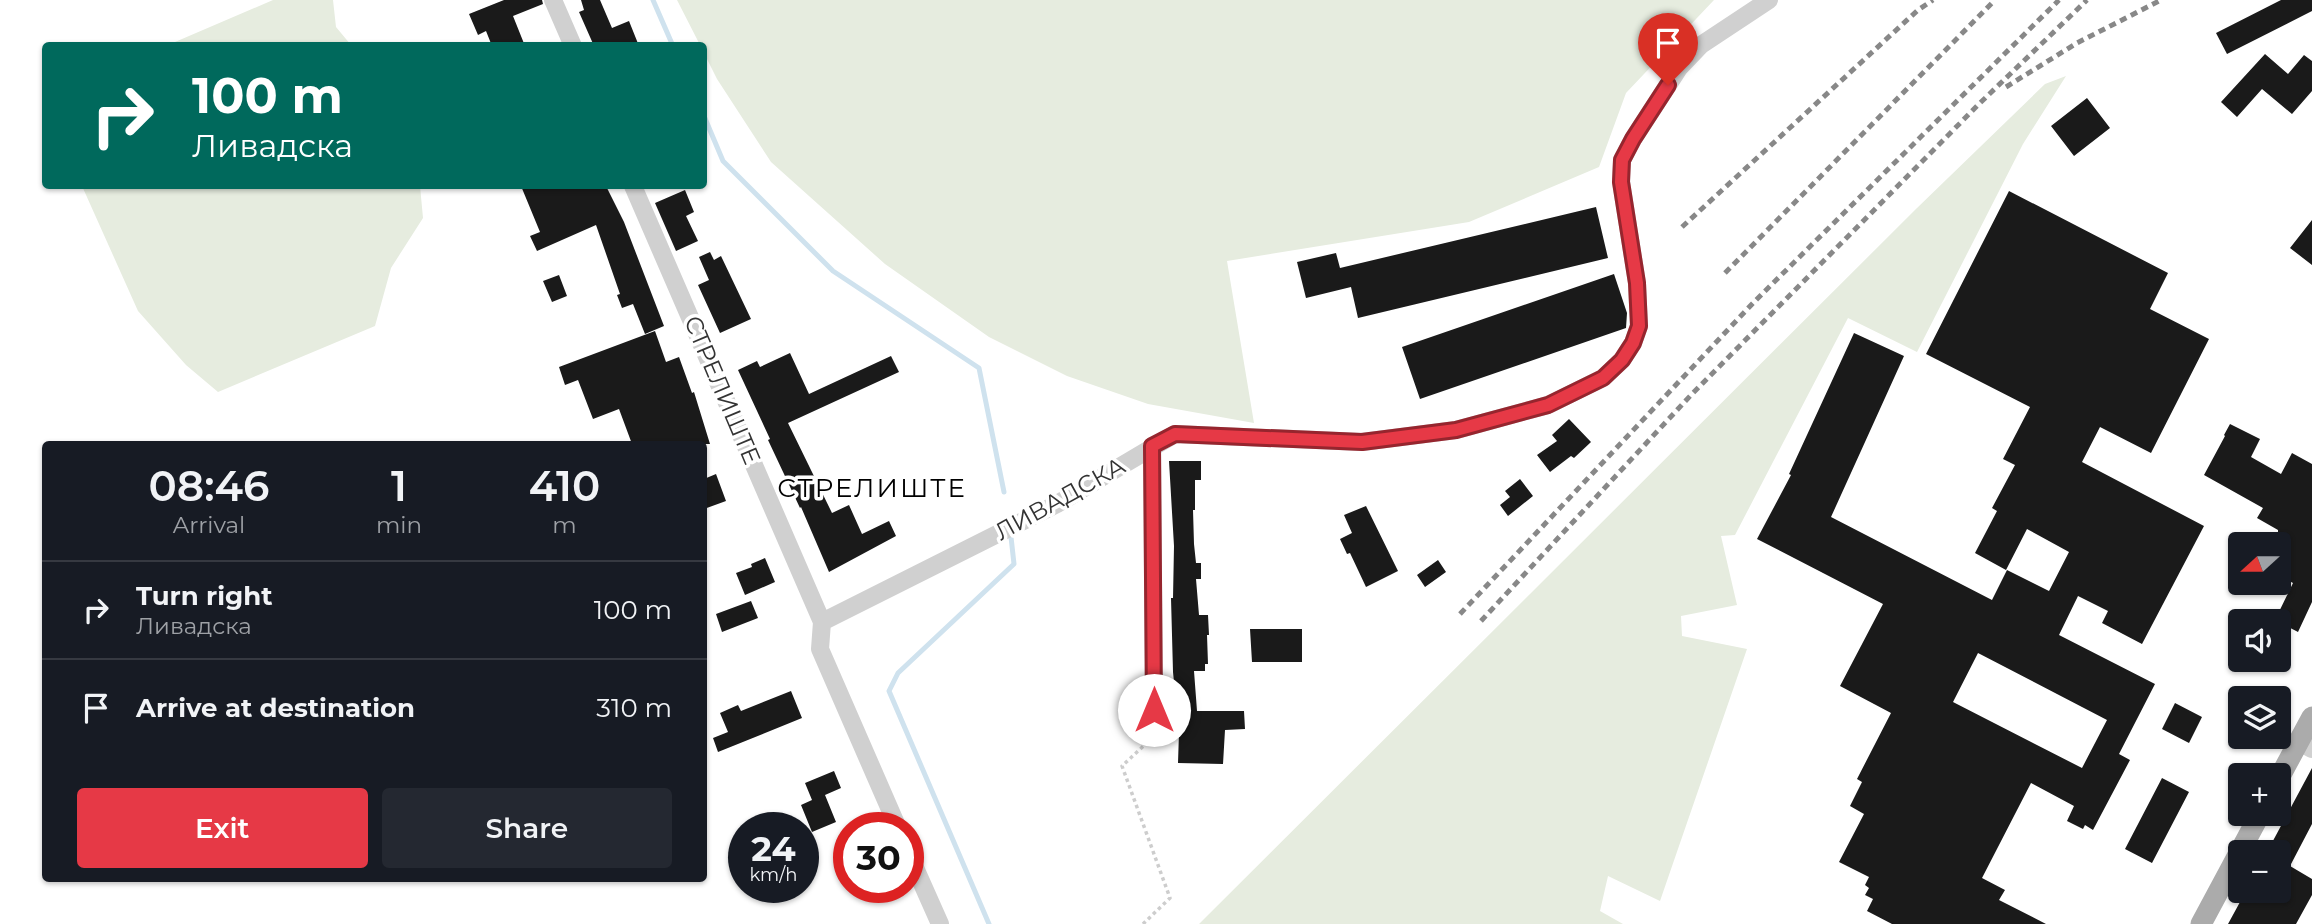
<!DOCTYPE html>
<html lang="en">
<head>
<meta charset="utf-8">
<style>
	:root { --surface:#171b24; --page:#242831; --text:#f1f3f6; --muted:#9ea1a6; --line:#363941; --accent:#e63946 }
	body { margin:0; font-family:Montserrat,sans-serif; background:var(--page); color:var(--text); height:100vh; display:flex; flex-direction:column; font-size:26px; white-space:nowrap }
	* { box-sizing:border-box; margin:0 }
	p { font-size:23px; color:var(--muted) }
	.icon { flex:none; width:38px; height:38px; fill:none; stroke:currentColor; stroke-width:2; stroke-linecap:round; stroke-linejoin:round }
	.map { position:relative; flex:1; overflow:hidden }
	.side { position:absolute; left:42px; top:441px; width:665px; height:441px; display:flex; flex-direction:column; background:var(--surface); border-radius:7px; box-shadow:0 2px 5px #0004 }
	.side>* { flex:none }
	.banner { position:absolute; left:42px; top:42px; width:665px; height:147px; border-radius:7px; box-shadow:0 2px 5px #0004; background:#00695c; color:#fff; overflow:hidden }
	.needle { width:46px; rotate:249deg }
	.tools { position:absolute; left:2228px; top:532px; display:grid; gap:14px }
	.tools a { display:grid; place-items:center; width:63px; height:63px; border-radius:7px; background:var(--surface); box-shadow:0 2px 5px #0004; font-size:35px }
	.speed { position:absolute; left:728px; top:812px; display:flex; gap:14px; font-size:35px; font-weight:700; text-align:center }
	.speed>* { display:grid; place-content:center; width:91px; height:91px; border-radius:50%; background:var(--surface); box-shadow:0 2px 5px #0004; line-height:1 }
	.speed small { font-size:18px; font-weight:400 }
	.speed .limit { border:10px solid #d22; background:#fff; color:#111 }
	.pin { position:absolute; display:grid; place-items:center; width:60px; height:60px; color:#fff; margin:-72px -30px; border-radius:50% 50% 50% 0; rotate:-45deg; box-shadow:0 0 7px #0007 }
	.pin .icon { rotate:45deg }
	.me { position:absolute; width:77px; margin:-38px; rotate:0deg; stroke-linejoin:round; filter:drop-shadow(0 0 5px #0008) }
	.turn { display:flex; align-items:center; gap:24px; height:147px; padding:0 35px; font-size:32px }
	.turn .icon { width:91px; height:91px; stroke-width:2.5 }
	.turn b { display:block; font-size:49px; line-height:60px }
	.eta { display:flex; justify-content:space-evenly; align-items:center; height:119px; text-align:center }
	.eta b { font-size:42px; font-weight:600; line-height:49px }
	.primary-button { display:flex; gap:14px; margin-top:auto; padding:14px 35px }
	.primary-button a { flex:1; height:80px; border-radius:7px; background:var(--accent); color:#fff; font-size:28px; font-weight:600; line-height:80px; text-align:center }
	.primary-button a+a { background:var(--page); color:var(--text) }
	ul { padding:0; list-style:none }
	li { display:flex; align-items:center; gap:21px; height:98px; padding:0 35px; border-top:2px solid var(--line) }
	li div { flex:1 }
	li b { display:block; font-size:26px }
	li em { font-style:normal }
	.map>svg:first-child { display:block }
	.green { fill:#e6ecdf }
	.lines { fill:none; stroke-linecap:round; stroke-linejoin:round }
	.stream { stroke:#cfe2ee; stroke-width:5 }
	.building { fill:#1a1a1a; fill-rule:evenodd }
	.path { stroke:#cdcdcd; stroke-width:3.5; stroke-dasharray:3.5 3.5; stroke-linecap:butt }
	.minor { stroke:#d0d0d0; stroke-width:18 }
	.major { stroke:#ababab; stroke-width:21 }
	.rail { stroke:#888; stroke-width:5; stroke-dasharray:7 5; stroke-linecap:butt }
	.route-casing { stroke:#96252e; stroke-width:18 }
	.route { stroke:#e63946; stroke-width:12 }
	.labels { text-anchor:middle; stroke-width:7; stroke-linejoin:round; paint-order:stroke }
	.street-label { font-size:24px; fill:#333; stroke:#fff }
	.neighbourhood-label { font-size:26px; letter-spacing:2px; fill:#000; stroke:#fff }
</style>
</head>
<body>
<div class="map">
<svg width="2312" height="924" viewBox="0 0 2312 924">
	<rect width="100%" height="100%" fill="#fff"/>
	<path class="green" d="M273,0H333L336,27L351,45H168Z
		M677,0H1714L1626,93L1599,167L1469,222L1227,261L1254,423L1148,404L1067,376L989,337L885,264L771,162L717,79L704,53V46L700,45Z
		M2066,76L2023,144L1917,352L1848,318L1735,535L1721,536L1737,605L1681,616L1682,636L1747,649L1660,901L1608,876L1600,911L1623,924H1199L1917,208L2045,84Z
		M82,186H420L423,218L391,268L375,326L218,392L186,365L138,311Z"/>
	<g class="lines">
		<path class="stream" d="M653,0L673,46
			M704,116L723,161L833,271L979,368L1004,492
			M989,924L889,691L898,673L1014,564L1011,537"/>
	</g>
	<path class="building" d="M504,0H542L543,4L513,16L525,46H492L486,31L478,35L469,14Z
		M581,0H600L612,28L629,21L639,46H594L579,12L584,10Z
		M2281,0H2312V11L2227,54L2216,33Z
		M2265,54L2288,74L2304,55L2312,61V91L2292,114L2262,89L2237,117L2221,102Z
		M2087,98L2110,128L2074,156L2051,126Z
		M521,186H606L624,222L664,326L645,334L633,304L622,308L617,295L620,294L596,225L537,251L530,236L540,232Z
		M685,190L694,212L686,216L698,241L676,251L655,203Z
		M2009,191L2168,273L2150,309L2209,339L2151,453L2100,427L2082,462L2204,526L2142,644L2102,623L2108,611L2078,596L2059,635L2155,684L2119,754L2130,760L2093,830L2085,825L2083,829L2067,821L2074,806L2031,783L1982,878L2005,890L1999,900L2046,924H1892L1867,911L1873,899L1865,895L1869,888L1865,885L1869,877L1839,862L1864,814L1850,806L1862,782L1857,779L1891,713L1840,686L1883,604L1757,539L1791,475L1789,474L1854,333L1904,356L1831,517L1992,600L2007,570L2049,591L2069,552L2027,529L2006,570L1975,553L1997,511L1992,508L2015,465L2003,459L2030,407L1926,354ZM1978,653L2107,720L2082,768L1953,702Z
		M1596,207L1608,258L1358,318L1351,287L1306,298L1297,262L1336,253L1340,268Z
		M2312,220V265L2290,248Z
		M710,252L714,260L721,256L751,319L720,333L698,285L709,280L699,257Z
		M1614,274L1627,313L1626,328L1420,399L1402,347Z
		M559,275L567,296L552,302L543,281Z
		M655,331L666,362L679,357L692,393L694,392L710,444H632L619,409L593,419L578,380L565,385L559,367Z
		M790,353L809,394L891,356L899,372L788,423L832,513L849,505L862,534L889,521L896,536L829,572L801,507L800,508L768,440L770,439L738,370L757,361L760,367Z
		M1569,419L1591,442L1574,458L1571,456L1550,472L1537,455L1557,441L1552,435Z
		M2230,424L2260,439L2251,457L2281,474L2292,453L2312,464V602L2298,632L2275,620L2293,583L2278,575V530L2257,518L2263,508L2204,475L2225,436L2224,435Z
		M1169,461H1201V480H1195V510H1193L1194,544L1196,563H1201V579H1196L1199,615H1208L1209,635H1207L1208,664H1205V671H1194L1197,711H1244L1245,729L1225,730L1223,764L1178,763L1179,732L1173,672L1171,598H1173L1174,546Z
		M716,474L726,501L704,509V479Z
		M1520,479L1533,496L1508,516L1500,505L1510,497L1505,491Z
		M1366,506L1398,571L1366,587L1350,553L1347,554L1340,539L1352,533L1344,515Z
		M765,558L775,582L745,595L736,573L752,567L751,564Z
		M1438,560L1446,572L1425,587L1417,575Z
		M751,601L758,618L722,632L716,614Z
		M1250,629H1302V662H1252Z
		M791,691L802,718L718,752L713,738L728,732L720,713L738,705L741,711Z
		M2175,703L2202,717L2189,743L2162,729Z
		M2312,768V824L2290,866L2312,879V895L2296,924H2228L2246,891H2278V852H2267Z
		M834,771L841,788L825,795L836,822L812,832L801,805L812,800L805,783Z
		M2162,778L2189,792L2152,863L2125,849Z"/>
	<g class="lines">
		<path class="path" d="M1143,924L1170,898L1122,766L1150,740L1152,724"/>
		<path class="minor" d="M553,0L573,46
			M633,186L822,622L820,649L898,828
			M1152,446L1154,710
			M822,622L1057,504L1175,434L1362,442L1456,430L1548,405L1603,378L1622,360L1633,343L1639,326L1637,283L1621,182L1622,160L1633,139L1679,68L1701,45L1769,0
			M2299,742L2312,749
			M908,852L940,924"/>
		<path class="major" d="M2278,780L2312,717
			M2201,924L2260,814"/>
		<path class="rail" d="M2006,87L2077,43L2161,0
			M1682,227L1918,10L1933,0
			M1725,273L1995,0
			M1460,614L1754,302L2059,0
			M1481,621L1691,395L1979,104L2087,0"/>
	</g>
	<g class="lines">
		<g class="route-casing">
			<path id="route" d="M1154,710L1152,446L1175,434L1362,442L1456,430L1548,405L1603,378L1622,360L1633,343L1639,326L1637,283L1621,182L1622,160L1633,139L1668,85"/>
		</g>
		<use href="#route" class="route"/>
	</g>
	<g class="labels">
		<g class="street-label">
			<text transform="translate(722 390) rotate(67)" y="8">СТРЕЛИШТЕ</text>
			<text transform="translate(1060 499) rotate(-29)" y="8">ЛИВАДСКА</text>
		</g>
		<g class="neighbourhood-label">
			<text x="872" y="497">СТРЕЛИШТЕ</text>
		</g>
	</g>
</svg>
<div class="tools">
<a><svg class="needle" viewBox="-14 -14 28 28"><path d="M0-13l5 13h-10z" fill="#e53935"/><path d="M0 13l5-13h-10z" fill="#9ea1a6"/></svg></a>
<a><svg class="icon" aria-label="sound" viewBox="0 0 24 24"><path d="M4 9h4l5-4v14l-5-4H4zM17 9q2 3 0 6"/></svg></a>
<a><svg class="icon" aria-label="layers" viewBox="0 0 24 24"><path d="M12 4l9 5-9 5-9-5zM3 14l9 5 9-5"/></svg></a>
<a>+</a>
<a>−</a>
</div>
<div class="speed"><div>24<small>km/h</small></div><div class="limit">30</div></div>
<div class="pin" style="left:1668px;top:85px;background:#d93025"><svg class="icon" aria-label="arrive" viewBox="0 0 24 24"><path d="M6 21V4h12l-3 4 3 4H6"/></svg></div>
<svg class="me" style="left:1154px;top:710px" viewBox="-20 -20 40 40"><circle r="19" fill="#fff"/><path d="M0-13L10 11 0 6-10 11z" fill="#e63946"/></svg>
<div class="banner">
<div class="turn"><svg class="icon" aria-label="right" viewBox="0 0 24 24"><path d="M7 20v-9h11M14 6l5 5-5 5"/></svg><div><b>100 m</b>Ливадска</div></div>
</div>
<section class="side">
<div class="eta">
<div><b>08:46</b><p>Arrival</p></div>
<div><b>1</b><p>min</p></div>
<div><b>410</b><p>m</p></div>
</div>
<ul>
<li><svg class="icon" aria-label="right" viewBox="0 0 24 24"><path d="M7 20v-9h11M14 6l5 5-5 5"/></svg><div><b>Turn right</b><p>Ливадска</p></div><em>100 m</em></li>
<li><svg class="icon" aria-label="arrive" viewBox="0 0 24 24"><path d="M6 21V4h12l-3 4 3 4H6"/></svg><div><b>Arrive at destination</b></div><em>310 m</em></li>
</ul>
<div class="primary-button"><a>Exit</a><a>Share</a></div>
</section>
</div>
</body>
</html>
